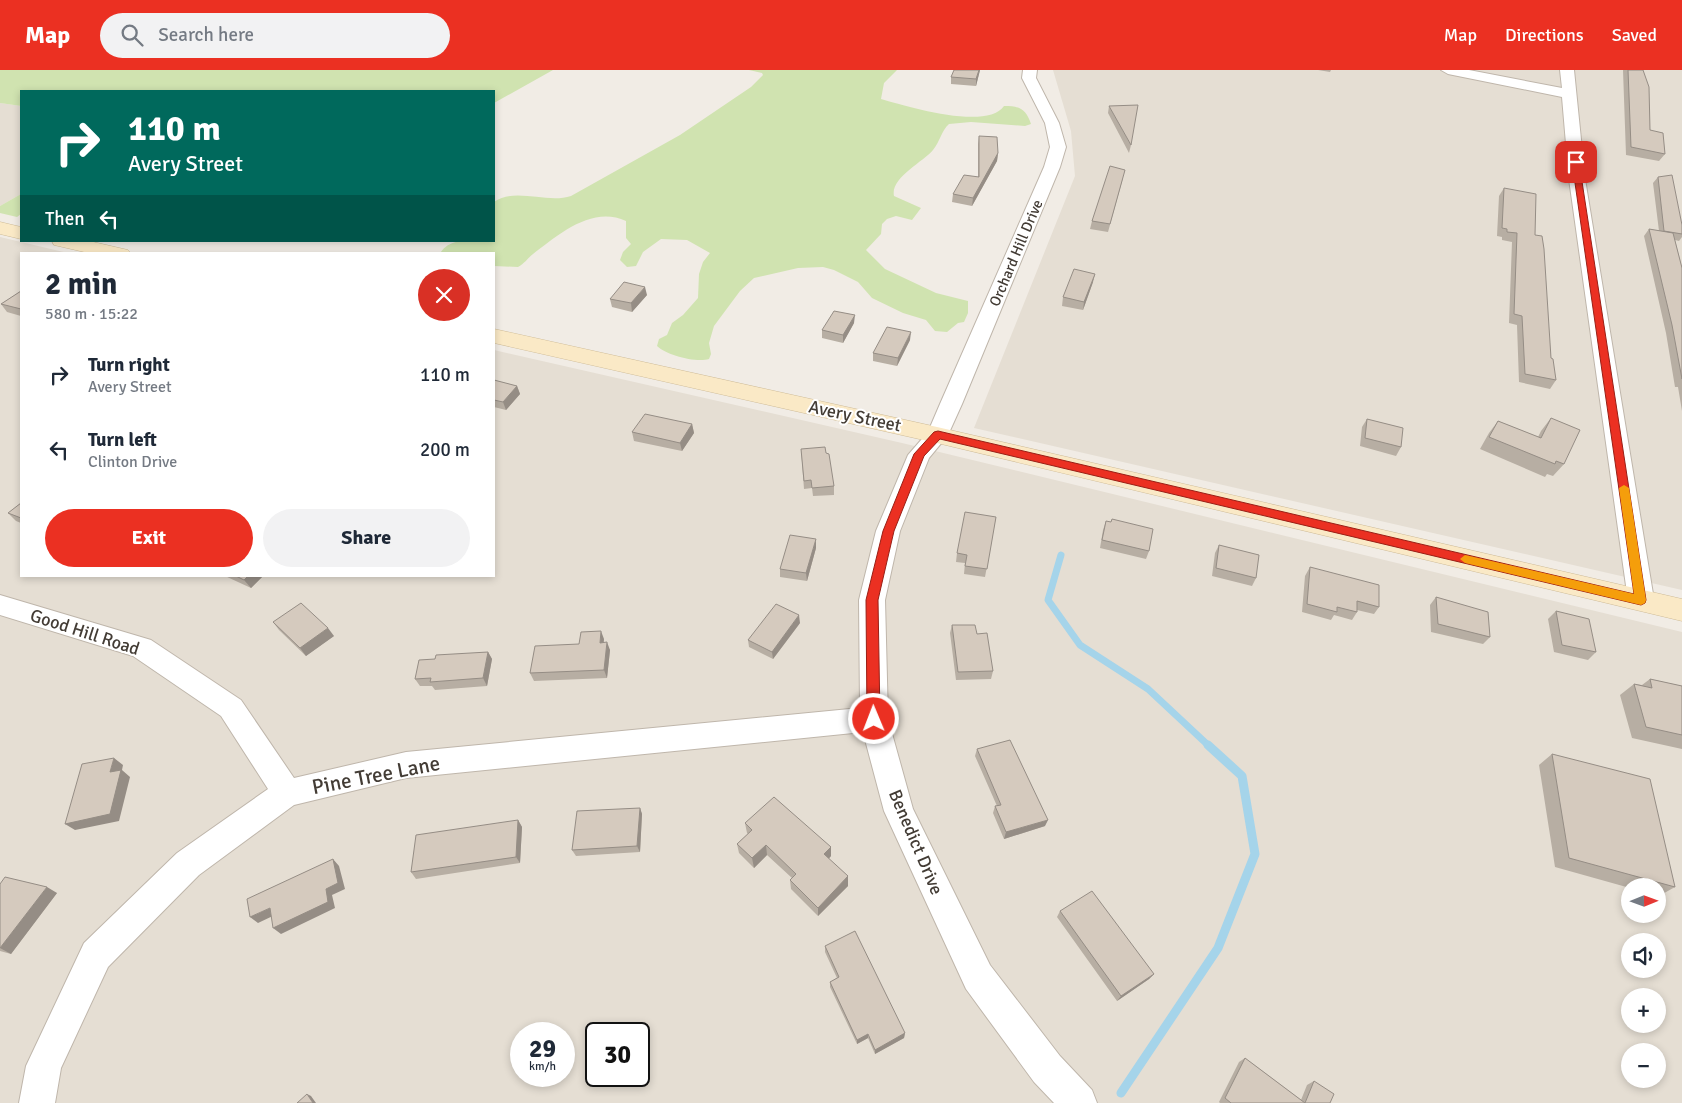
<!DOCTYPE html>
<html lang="en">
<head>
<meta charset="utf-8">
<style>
	:root { --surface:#fff; --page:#f2f2f3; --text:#1f2937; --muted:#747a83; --accent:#eb3022 }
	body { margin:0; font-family:Signika,sans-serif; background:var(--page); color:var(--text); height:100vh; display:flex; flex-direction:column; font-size:19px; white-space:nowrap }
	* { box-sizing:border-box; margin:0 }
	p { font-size:16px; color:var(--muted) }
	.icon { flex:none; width:28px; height:28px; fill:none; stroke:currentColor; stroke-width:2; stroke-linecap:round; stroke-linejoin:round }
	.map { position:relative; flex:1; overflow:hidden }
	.side { position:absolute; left:20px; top:182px; width:475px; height:325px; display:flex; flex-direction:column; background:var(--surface); border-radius:0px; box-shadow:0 2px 8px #0003 }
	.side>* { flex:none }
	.guide { position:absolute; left:20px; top:20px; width:475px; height:152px; border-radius:0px; box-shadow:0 2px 8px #0003; background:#00695c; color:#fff; overflow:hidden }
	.needle { width:32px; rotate:89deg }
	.controls { position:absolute; left:1621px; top:808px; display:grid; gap:10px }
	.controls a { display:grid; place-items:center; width:45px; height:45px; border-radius:50%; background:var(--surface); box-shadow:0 2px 8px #0003; font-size:25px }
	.speed { position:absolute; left:510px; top:952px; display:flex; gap:10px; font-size:25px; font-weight:700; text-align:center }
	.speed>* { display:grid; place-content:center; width:65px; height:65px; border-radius:50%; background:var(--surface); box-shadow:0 2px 8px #0003; line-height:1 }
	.speed small { font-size:12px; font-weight:400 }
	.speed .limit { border:2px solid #111; border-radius:8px; background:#fff; color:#111 }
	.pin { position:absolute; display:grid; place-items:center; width:42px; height:42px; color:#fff; margin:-21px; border-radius:10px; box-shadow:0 2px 8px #0006 }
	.me { position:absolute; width:55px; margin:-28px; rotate:359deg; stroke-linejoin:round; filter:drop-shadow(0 0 4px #0008) }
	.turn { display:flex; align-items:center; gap:18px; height:105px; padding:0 25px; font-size:22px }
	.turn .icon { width:65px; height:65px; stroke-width:2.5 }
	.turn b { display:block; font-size:35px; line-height:42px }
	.then { display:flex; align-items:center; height:48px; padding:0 25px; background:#0003; gap:10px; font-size:19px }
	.round { display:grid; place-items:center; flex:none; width:52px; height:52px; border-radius:26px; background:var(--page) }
	.headline { display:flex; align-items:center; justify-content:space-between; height:85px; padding:0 25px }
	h1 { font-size:30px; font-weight:700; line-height:38px }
	.primary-button { display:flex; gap:10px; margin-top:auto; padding:10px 25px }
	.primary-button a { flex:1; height:58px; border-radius:30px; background:var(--accent); color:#fff; font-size:20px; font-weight:700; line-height:58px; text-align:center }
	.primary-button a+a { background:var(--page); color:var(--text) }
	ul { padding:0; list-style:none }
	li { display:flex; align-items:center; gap:15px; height:75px; padding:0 25px }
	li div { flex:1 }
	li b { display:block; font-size:19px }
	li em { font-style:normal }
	header { display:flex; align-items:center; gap:30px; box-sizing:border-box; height:70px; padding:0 25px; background:var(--accent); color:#fff }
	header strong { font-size:24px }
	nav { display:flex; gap:28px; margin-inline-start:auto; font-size:18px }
	.search { width:350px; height:45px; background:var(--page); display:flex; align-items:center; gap:12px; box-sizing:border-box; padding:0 18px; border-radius:28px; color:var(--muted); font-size:19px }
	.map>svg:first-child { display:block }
	.residential { fill:#e5ded3; fill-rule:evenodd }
	.green { fill:#d0e3b0 }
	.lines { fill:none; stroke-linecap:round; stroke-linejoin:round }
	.stream-far1 { stroke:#a5d4ea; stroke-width:7 }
	.stream { stroke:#a5d4ea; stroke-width:9 }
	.street-casing { stroke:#bfb6ab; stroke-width:2 }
	.secondary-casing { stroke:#cebb97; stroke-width:1 }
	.street { fill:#fff; fill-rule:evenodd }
	.secondary { fill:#fae9c6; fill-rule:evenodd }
	.wall { fill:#b7aea3 }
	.shaded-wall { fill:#958d85 }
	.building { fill:#d5cabe; stroke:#958d85 }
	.route { fill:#eb3022; stroke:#991f16 }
	.slow { fill:#f59e0b }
	.labels { text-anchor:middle; stroke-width:4; stroke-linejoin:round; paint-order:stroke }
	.far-street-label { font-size:15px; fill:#433c35; stroke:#fff }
	.street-label { font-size:18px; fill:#433c35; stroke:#fff }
	.near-street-label { font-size:21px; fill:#433c35; stroke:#fff }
</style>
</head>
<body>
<header>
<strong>Map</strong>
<div class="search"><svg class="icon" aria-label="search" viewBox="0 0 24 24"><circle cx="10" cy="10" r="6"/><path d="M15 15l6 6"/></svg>Search here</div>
<nav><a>Map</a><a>Directions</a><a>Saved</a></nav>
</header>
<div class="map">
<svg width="1682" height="1033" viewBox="0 0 1682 1033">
	<rect width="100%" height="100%" fill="#f1ece5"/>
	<path class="residential" d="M1053,0H1682V520L974,358L1075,106L1071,61Z
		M0,33L21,36V124L0,136Z
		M0,167L72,184H21V506H494V280L902,373L1682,562V1033H0ZM1630,816H1658V844H1630ZM1630,871H1658V899H1630ZM1630,926H1658V954H1630ZM521,964H564V1006H521ZM596,964H639V1006H596ZM1630,981H1658V1009H1630Z"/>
	<path class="green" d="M0,0H553L494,33V21H21V36L0,33Z
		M749,0H897L884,13L881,29C906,36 987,61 1004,36C1020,36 1026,39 1031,54L1025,56L971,52L949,54C941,61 940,72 933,80C923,92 890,108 894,126L921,138L912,150L896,146L887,149L882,154L881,164L866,180L885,199L936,223L968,231V243L964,252L958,253L947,262L935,261L926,250L903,243L872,228L858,212L834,200L823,197L798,198L754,208L740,221L714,256L709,273L711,284L709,289C696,293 666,285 657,276L659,269L667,265L672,253L683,245L698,228L699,204L703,192L710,183L687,170L661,169L643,182L636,196L627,197L620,190L623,182L631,174L626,168V151C592,135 558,165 533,184C528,188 524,194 518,197L494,196V184H440C449,166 477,171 494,171V132C515,117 547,134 571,126L680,65L751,17L763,5L762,3Z
		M21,124V144L17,147L0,143V136Z"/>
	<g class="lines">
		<path class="stream-far1" d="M1061,485L1048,530L1080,575L1148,619L1209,676"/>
		<path class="stream" d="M1121,1023L1218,878L1255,784L1242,706L1208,675"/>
		<g class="street-casing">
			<path id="street" d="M1023,0H1037L1036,8L1059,53L1066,77L1060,97L962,334L948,365L929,388L900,461L885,530L888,649L913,739L990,895L1060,986L1092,1020L1097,1033H1054L1034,1012L966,919L884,741L863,662L406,708L294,735L199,805L108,897L61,998L55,1033H19L26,996L84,873L177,783L268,719L221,646L133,586L0,545V525L151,570L241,630L294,708L406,682L860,638L859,530L876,461L908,385L928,362L940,334L1044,97L1050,77L1045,53L1022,8Z
				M1441,0H1469L1562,18L1560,0H1574L1585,109L1654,530L1650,537L1641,540L1632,537L1628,530L1569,109L1562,27L1448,4Z"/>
		</g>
		<g class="secondary-casing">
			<path id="secondary" d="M0,152L21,157V169L0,164Z
				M52,171H89L128,180L131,184H93L54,175Z
				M494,259L937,357L1682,529V551L937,373L494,273Z"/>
		</g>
		<use href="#street" class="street"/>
		<use href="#secondary" class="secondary"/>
	</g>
	<path class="wall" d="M980,0L976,16L951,14V7Z
		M1318,0H1331L1330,2Z
		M1623,0H1643L1650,60L1665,84L1659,91L1626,85Z
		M1109,36L1131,75L1129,83L1108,43Z
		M979,66L998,83L997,91L972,136L952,132L953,124L978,107V74Z
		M1658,107L1682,164V167L1679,171L1675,170L1682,198V341L1678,317H1675L1666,263L1644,166L1649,159L1659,161L1653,113Z
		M1123,108L1108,162L1090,159L1092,151Z
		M1504,118L1535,165L1551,288L1556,310L1550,319L1519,312L1517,255L1509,253L1512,172L1502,170V167L1497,166L1499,126Z
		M1093,212L1083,240L1062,236L1063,227Z
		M21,221V246L7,242L1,234Z
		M647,225L632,242L612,237L610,229Z
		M854,253L843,273L822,268V260Z
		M910,270L897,296L873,291V283Z
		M494,310L517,316L520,324L506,340L494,337Z
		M1551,348L1564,394L1553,406L1547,404L1545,407L1480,379L1489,363L1498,351L1538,367L1541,361Z
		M1367,349L1401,377L1396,386L1360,376L1362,357Z
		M692,354L694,363L682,381L634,371L632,362Z
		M801,379L826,383L834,416V425L813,426L812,418L804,419Z
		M21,433V453L16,451L8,443Z
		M996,447L985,507L964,504L965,493L956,492L957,483Z
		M1106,451L1149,481L1146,489L1100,478L1103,460Z
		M1219,475L1256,508L1252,516L1212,506L1215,483Z
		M816,478L807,511L780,507V499Z
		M1310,497L1379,537L1374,544L1357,540V542L1352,550L1334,545L1331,550L1302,542L1305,506Z
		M225,506H263L251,518Z
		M1436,527L1490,567L1483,574L1431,562L1430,535Z
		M1556,541L1596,582L1588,590L1554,582L1548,549Z
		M273,552L334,566L306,586L279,560Z
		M800,553L773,589L749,577L748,570Z
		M952,555L977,564L993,601L991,609L956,610L950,563Z
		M604,569V573L610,580L607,608L534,611L530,603L579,574Z
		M488,582L492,589L487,616L435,620L432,616H420L415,609L435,589Z
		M1650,609L1682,616V679L1632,668L1620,625L1634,614L1642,615Z
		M977,679L1045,756L1004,769L993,743L995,736H997L975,686Z
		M1552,684L1675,817L1659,826H1658V816H1630V818L1555,797L1539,695Z
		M640,738L642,744L640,782L576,786L572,780Z
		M518,750L522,757L520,793L416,809L411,802Z
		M745,753L831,777V786L829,789L848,816L818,846L791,819L790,810L792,808L767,785L754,798L739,783L737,774L748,764L747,763Z
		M0,814L57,823L11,884L0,881Z
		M1060,841L1154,904L1149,909L1117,931L1057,847Z
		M825,876L905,963L904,968L875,984L868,968L857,974L830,917V912L837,908L825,882Z
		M1245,988L1301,1030L1307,1015L1314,1011L1330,1033H1220L1219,1032L1239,992Z"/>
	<path class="shaded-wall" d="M979,0H980L976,16V9Z
		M998,83L997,91L972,136L973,128Z
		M1095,204L1093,212L1083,240L1084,232Z
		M645,217L647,225L632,242L631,233Z
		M855,245L854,253L843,273V265Z
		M911,262L910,270L897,296L898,288Z
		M517,316L520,324L506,340L503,332Z
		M692,354L694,363L682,381L680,373Z
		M816,469V478L807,511L806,503Z
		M248,506H263L251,518L244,510Z
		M799,545L800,553L773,589L772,582Z
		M328,558L334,566L306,586L300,578Z
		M601,561L604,569L602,581L600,573Z
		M607,572L610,580L607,608L604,600Z
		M488,582L492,589L487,616L483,608Z
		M114,688L123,695L122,700L130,707L119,751L75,760L65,754L110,702Z
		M640,738L642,744L640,782L637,776Z
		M518,750L522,757L520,793L516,787Z
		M1048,750L1045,756L1004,769L1006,762Z
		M766,775L767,785L754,798L752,788Z
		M831,777V786L824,793V784Z
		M333,789L339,796L345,819L332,825L335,838L281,864L273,858L326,819Z
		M848,806V816L818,846V838Z
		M47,817L57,823L11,884L0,878Z
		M270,838L277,844L258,853L250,847Z
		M1154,904L1149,909L1117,931L1121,926Z
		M905,963L904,968L875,984V980Z
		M868,964V968L857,974V970Z
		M307,1024L311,1026L316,1033H313Z"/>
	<path class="building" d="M954,0H979L976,9L951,7Z
		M1628,0H1643L1649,17L1650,60L1663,63L1665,84L1631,77Z
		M1138,35L1131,75L1109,36Z
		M979,66L997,67L998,83L973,128L953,124L964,105L979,107Z
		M1110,96L1125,100L1110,154L1092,151Z
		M1672,105L1682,155V164L1664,161L1658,107Z
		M1504,118L1536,124L1535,165L1542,166L1544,179L1551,288L1553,289L1556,310L1525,304L1522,246L1514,244L1517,163L1507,162V159L1502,158Z
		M1649,159L1673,163L1682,198V309L1672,255Z
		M1074,199L1095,204L1084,232L1063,227Z
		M624,212L645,217L631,233L610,229Z
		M21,221V239L1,234Z
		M834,241L855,245L843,265L822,260Z
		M887,257L911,262L898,288L873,283Z
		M494,310L517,316L503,332L494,330Z
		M645,344L692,354L680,373L632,362Z
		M1551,348L1580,360L1564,394L1556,391L1555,394L1489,367L1498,351L1541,368Z
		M1367,349L1403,358L1401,377L1365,368Z
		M825,377L826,383L829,384L834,416L812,418L811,410L804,411L801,379Z
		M21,433V448L8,443Z
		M965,442L996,447L987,499L965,496L967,485L957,483Z
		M1112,449L1153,459L1149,481L1102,470L1106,451L1111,452Z
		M790,465L816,469L806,503L780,499Z
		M1219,475L1259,485L1256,508L1216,498Z
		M1310,497L1379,515V537L1357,531V542L1337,537V542L1307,534Z
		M236,506H248L244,510Z
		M1436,527L1488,542L1490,567L1438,554Z
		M301,533L328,558L300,578L273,552Z
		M776,534L799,545L772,582L748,570Z
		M1556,541L1589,549L1596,582L1562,575Z
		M952,555H975L977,564L987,563L993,601L958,602Z
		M601,561L600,573L607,572L604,600L530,603L535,576L579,574L581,562Z
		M488,582L483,608L430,612L431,608L415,609L419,590L435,589L436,585Z
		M1650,609L1682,616V665L1646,657L1634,614L1652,618Z
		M1010,670L1048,750L1006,762L995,736L1001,735L977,679Z
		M1552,684L1650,709L1675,817L1569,788Z
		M114,688L110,702L121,700L110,744L65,754L82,694Z
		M774,727L831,777L824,784L848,806L818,838L790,810L796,804L766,775L752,788L737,774L752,760L745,753Z
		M640,738L637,776L572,780L577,741Z
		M518,750L516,787L411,802L416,765Z
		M333,789L338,813L326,819L328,832L273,858L270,838L250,847L247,829Z
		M5,807L47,817L0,878V814Z
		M1092,821L1154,904L1121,926L1060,841Z
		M855,861L905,963L875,980L868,964L857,970L830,912L839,907L825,876Z
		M1245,988L1305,1033L1314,1011L1334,1024L1330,1033H1231L1225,1028Z
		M307,1024L313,1033H297Z"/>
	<path class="route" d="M1576,90L1579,92L1646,530L1645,533L1641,535L940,369L924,386L894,461L878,530L880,649L878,653H869L867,649L866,530L883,461L914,384L934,362L938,361L1634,524L1572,92Z"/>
	<path class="slow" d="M1624,415L1629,418L1646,530L1645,533L1641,535L1465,493L1460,489L1465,485L1634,524L1619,418Z"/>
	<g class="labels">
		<g class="far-street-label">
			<text transform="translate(1016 183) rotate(-67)" y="5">Orchard Hill Drive</text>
		</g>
		<g class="street-label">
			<text transform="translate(855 346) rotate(12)" y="6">Avery Street</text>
			<text transform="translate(85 562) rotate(18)" y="6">Good Hill Road</text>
			<text transform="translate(916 772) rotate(67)" y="6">Benedict Drive</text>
		</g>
		<g class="near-street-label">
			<text transform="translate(376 705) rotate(-11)" y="7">Pine Tree Lane</text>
		</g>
	</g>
</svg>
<div class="controls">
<a><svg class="needle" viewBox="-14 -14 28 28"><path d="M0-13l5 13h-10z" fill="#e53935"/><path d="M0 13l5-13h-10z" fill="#747a83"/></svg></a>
<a><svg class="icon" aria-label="sound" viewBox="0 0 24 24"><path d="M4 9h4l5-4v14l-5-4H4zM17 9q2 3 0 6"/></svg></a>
<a>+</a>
<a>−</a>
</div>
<div class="speed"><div>29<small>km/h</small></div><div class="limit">30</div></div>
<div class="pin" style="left:1576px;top:92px;background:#d93025"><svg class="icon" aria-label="arrive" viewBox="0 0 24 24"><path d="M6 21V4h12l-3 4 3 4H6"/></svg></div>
<svg class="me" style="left:874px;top:649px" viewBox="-20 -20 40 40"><circle r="17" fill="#eb3022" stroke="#fff" stroke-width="3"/><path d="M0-11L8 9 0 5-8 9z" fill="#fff"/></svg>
<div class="guide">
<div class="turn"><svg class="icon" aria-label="right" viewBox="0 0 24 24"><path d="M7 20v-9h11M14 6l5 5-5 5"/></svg><div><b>110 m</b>Avery Street</div></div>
<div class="then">Then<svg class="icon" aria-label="left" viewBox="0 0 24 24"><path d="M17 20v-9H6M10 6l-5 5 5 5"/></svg></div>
</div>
<section class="side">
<div class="headline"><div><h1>2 min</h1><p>580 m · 15:22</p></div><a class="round" style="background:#d93025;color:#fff"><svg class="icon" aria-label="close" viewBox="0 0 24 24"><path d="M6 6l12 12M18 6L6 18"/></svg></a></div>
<ul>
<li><svg class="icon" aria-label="right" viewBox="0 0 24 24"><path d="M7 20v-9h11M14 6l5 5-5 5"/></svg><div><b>Turn right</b><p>Avery Street</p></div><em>110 m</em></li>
<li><svg class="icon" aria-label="left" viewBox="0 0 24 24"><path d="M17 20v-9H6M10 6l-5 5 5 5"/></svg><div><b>Turn left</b><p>Clinton Drive</p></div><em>200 m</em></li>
</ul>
<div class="primary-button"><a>Exit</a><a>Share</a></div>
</section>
</div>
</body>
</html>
